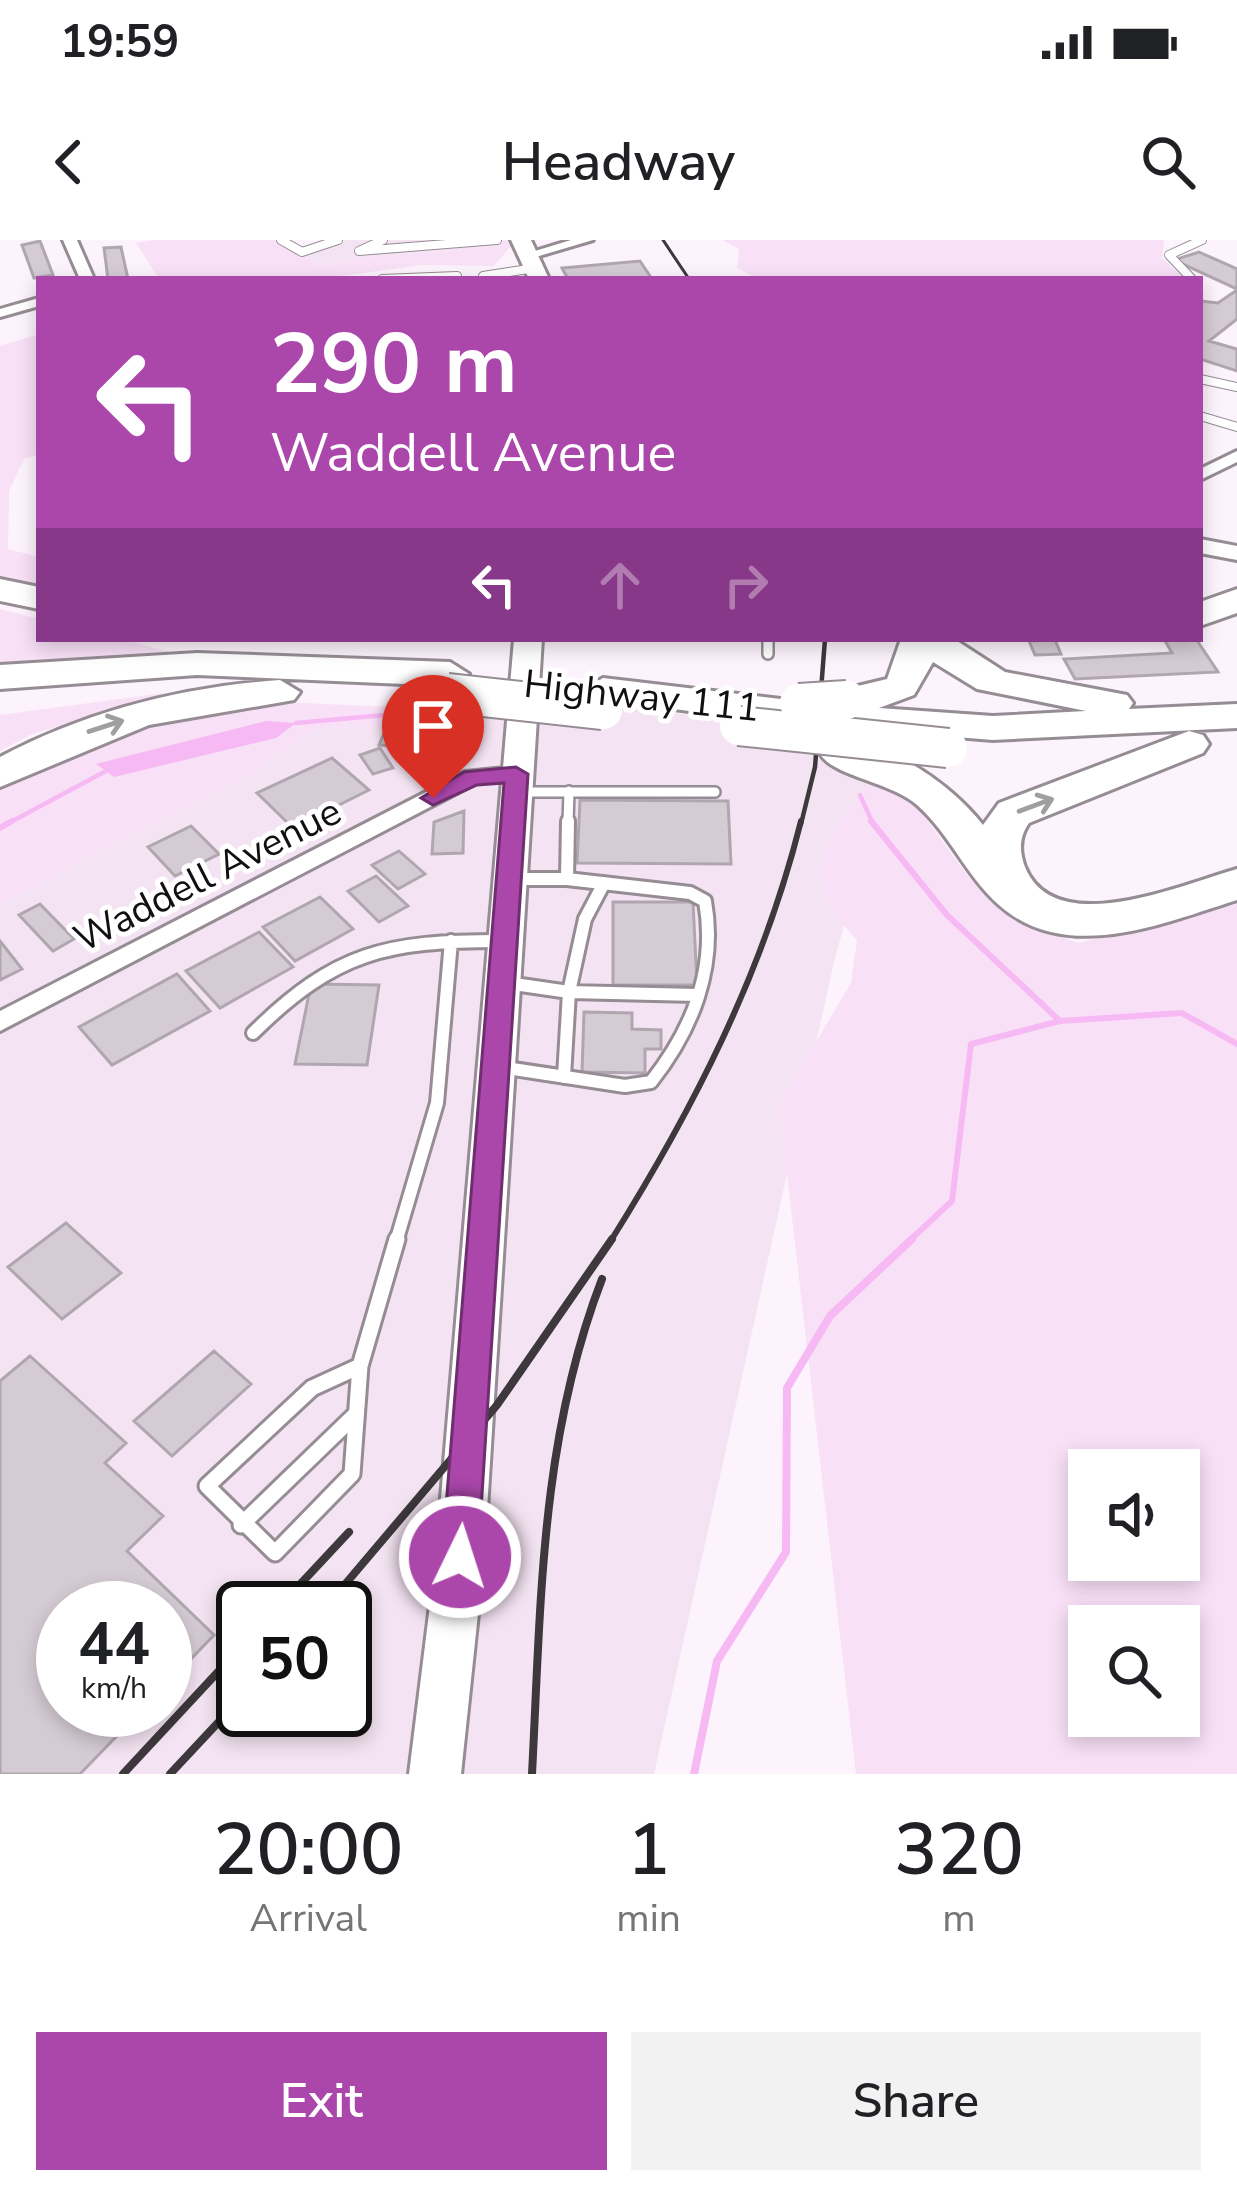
<!DOCTYPE html>
<html lang="en">
<head>
<meta charset="utf-8">
<style>
	:root { --surface:#fff; --page:#f2f2f2; --text:#202124; --muted:#757577; --accent:#ab46aa }
	body { margin:0; font-family:"Nunito Sans",sans-serif; background:var(--page); color:var(--text); height:100vh; display:flex; flex-direction:column; font-size:45px; white-space:nowrap }
	* { box-sizing:border-box; margin:0 }
	p { font-size:39px; color:var(--muted) }
	.icon { flex:none; width:66px; height:66px; fill:none; stroke:currentColor; stroke-width:2; stroke-linecap:round; stroke-linejoin:round }
	.map { position:relative; height:1534px; overflow:hidden }
	.details { display:flex; flex-direction:column; background:var(--surface); flex:1 }
	.details>* { flex:none }
	.guide { position:absolute; left:36px; top:36px; width:1167px; height:366px; border-radius:0px; box-shadow:0 6px 18px #0003; background:#ab46aa; color:#fff; overflow:hidden }
	.buttons { position:absolute; left:1068px; top:1209px; display:grid; gap:24px }
	.buttons a { display:grid; place-items:center; width:132px; height:132px; border-radius:0px; background:var(--surface); box-shadow:0 6px 18px #0003; font-size:60px }
	.speed { position:absolute; left:36px; top:1341px; display:flex; gap:24px; font-size:60px; font-weight:700; text-align:center }
	.speed>* { display:grid; place-content:center; width:156px; height:156px; border-radius:50%; background:var(--surface); box-shadow:0 6px 18px #0003; line-height:1 }
	.speed small { font-size:30px; font-weight:400 }
	.speed .limit { border:6px solid #111; border-radius:18px; background:#fff; color:#111 }
	.pin { position:absolute; display:grid; place-items:center; width:102px; height:102px; color:#fff; margin:-123px -51px; border-radius:50% 50% 50% 0; rotate:-45deg; box-shadow:0 0 12px #0007 }
	.pin .icon { rotate:45deg }
	.me { position:absolute; width:132px; margin:-66px; rotate:4deg; stroke-linejoin:round; filter:drop-shadow(0 0 9px #0008) }
	.turn { display:flex; align-items:center; gap:42px; height:252px; padding:0 36px; font-size:54px }
	.turn .icon { width:156px; height:156px; stroke-width:2.5 }
	.turn b { display:block; font-size:84px; line-height:102px }
	.lanes { display:flex; align-items:center; height:114px; padding:0 36px; background:#0003; justify-content:center; gap:60px; direction:ltr }
	.lanes .off { opacity:.35 }
	.eta { display:flex; justify-content:space-evenly; align-items:center; height:204px; text-align:center }
	.eta b { font-size:72px; font-weight:600; line-height:84px }
	.button { display:flex; gap:24px; margin-top:auto; padding:24px 36px }
	.button a { flex:1; height:138px; border-radius:0px; background:var(--accent); color:#fff; font-size:48px; font-weight:600; line-height:138px; text-align:center }
	.button a+a { background:var(--page); color:var(--text) }
	.status { display:flex; justify-content:space-between; align-items:center; height:84px; padding:0 60px; background:var(--surface); direction:ltr }
	.status svg { height:33px; fill:currentColor }
	header { display:flex; justify-content:space-between; align-items:center; height:156px; padding:0 36px; background:var(--surface); font-size:54px; font-weight:600 }
	.map>svg:first-child { display:block }
	.built { fill:#f4e4f3; fill-rule:evenodd }
	.green { fill:#f8e0f7; fill-rule:evenodd }
	.water { fill:#f7b9f4 }
	.lines { fill:none; stroke-linecap:round; stroke-linejoin:round }
	.stream-far2 { stroke:#f7b9f4; stroke-width:4.5 }
	.stream-far1 { stroke:#f7b9f4; stroke-width:6 }
	.stream { stroke:#f7b9f4; stroke-width:8 }
	.building { fill:#d5cbd4; stroke:#b0a6af; stroke-width:3 }
	.service-far3-casing { stroke:#958c94; stroke-width:10 }
	.service-far2-casing { stroke:#958c94; stroke-width:14 }
	.service-far1-casing { stroke:#958c94; stroke-width:18 }
	.service-casing { stroke:#958c94; stroke-width:21 }
	.minor-casing { stroke:#958c94; stroke-width:6 }
	.tertiary-casing { stroke:#958c94; stroke-width:6 }
	.secondary-casing { stroke:#958c94; stroke-width:6 }
	.motorway-casing { stroke:#958c94; stroke-width:6 }
	.service-far3 { stroke:#fff; stroke-width:8 }
	.service-far2 { stroke:#fff; stroke-width:9 }
	.service-far1 { stroke:#fff; stroke-width:12 }
	.service { stroke:#fff; stroke-width:15 }
	.minor { fill:#fff; fill-rule:evenodd }
	.tertiary { fill:#fff; fill-rule:evenodd }
	.secondary { fill:#fff; fill-rule:evenodd }
	.motorway { fill:#fff; fill-rule:evenodd }
	.rail-far3 { stroke:#3c383c; stroke-width:3 }
	.rail-far2 { stroke:#3c383c; stroke-width:4.5 }
	.rail-far1 { stroke:#3c383c; stroke-width:6 }
	.rail { stroke:#3c383c; stroke-width:8 }
	.motorway-bridge-casing { stroke:#958c94; stroke-width:42; stroke-linecap:butt }
	.motorway-bridge { stroke:#fff; stroke-width:38 }
	.oneway { stroke:#a09fa0 }
	.route { fill:#ab46aa; stroke:#6f2e6e; stroke-width:3 }
	.labels { text-anchor:middle; stroke-width:10; stroke-linejoin:round; paint-order:stroke }
	.street-label { font-size:39px; fill:#120f12; stroke:#fff }
</style>
</head>
<body>
<div class="status"><b>19:59</b><svg viewBox="0 0 49 12"><path d="M0 12V9h3v3zM5 12V6h3v6zM10 12V3h3v9zM15 12V0h3v12zM26 1h20v11H26zM47 4h2v5h-2z"/></svg></div>
<header><svg class="icon" aria-label="back" viewBox="0 0 24 24"><path d="M15 5l-7 7 7 7"/></svg>Headway<svg class="icon" aria-label="search" viewBox="0 0 24 24"><circle cx="10" cy="10" r="6"/><path d="M15 15l6 6"/></svg></header>
<div class="map">
<svg width="1237" height="1534" viewBox="0 0 1237 1534">
	<rect width="100%" height="100%" fill="#fdf3fc"/>
	<path class="built" d="M342,0H507L512,5L368,17L323,26L300,13Z
		M436,446L895,498L834,722L654,1534H0V664L245,537L314,490L429,481ZM63,1368H165V1470H63ZM243,1368H345V1470H243Z"/>
	<path class="green" d="M154,0H275L323,26L368,17L512,5L494,26L422,25L318,39H159L136,3Z
		M723,0H1164L1162,18L1186,39H758L737,28L739,9Z
		M39,94V214L24,219L9,251L8,309L39,317V345L0,336V106Z
		M0,369L39,379V399H120L171,412L0,424Z
		M164,453L30,495L0,511V475Z
		M281,462L434,469L429,481L314,490L245,537L0,664V546L95,500L209,473Z
		M874,535L922,573L970,639L1008,675L1078,703L1237,664V1534H856L779,864L851,743L857,700C790,629 827,603 874,535ZM1089,1230H1179V1320H1089ZM1089,1386H1179V1476H1089Z"/>
	<path class="water" d="M266,481L296,483L276,498L114,537L96,524Z"/>
	<g class="lines">
		<path class="stream-far2" d="M296,483L396,474
			M860,555L873,584
			M7,584L106,531"/>
		<path class="stream-far1" d="M871,581L947,675L1060,781
			M0,588L12,581
			M908,1002L952,961L971,804L1060,781L1182,773L1237,804"/>
		<path class="stream" d="M694,1534L717,1421L786,1312L787,1148L830,1076L912,999"/>
	</g>
	<path class="building" d="M40,1L53,35L34,38L22,5Z
		M121,7L128,39H108L104,8Z
		M1199,12L1237,29V49L1174,20Z
		M640,21L652,39H568L562,28Z
		M1237,50V79L1209,101L1237,109V131L1200,119V61L1218,63Z
		M1164,399H1196L1218,432L1075,439L1064,419L1172,413Z
		M1055,400L1061,414L1035,415L1029,401Z
		M385,491L472,500L470,507L414,528L402,507L379,505Z
		M380,508L393,528L373,534L360,515Z
		M332,518L369,550L293,588L257,553Z
		M580,560L728,561L731,624L577,623Z
		M464,571L463,613L432,614L434,582Z
		M191,586L219,614L175,636L148,607Z
		M399,611L425,634L398,649L372,625Z
		M376,636L408,666L379,682L348,651Z
		M320,657L353,689L295,721L263,687Z
		M613,662H693L697,745H613Z
		M40,664L74,699L53,711L19,675Z
		M259,692L293,727L220,768L186,731Z
		M0,701L22,729L0,740Z
		M177,734L210,771L112,825L79,787Z
		M311,744L379,745L367,825L295,824Z
		M584,772L632,773V789L661,790V809H645V833L582,832Z
		M66,983L121,1033L62,1079L8,1027Z
		M214,1111L251,1144L172,1216L134,1181Z
		M30,1116L126,1203L105,1223L163,1276L127,1311L214,1395L165,1446V1368H63V1470H142L80,1534H0V1141Z"/>
	<g class="lines">
		<g class="service-far3-casing">
			<path id="service-far3" d="M281,0L302,12L338,0
				M383,0L359,11L497,0
				M382,39L457,36
				M486,39L483,36L535,28
				M1192,39L1169,15L1202,0
				M1200,139L1237,147
				M1200,176L1237,187"/>
		</g>
		<g class="service-far2-casing">
			<path id="service-far2" d="M768,399V414
				M516,552H715
				M568,584L569,551"/>
		</g>
		<g class="service-far1-casing">
			<path id="service-far1" d="M513,639H567L568,581
				M604,643L585,679L569,752L697,755
				M507,743L569,752L564,837
				M253,793C336,711 387,701 501,701
				M500,827L625,846L651,842C692,790 717,728 705,661L690,653L567,639
				M396,1002L437,863L451,701"/>
		</g>
		<g class="service-casing">
			<path id="service" d="M360,1126L352,1234L275,1313L207,1246L312,1148Z
				M360,1126L397,999
				M241,1285L356,1174"/>
		</g>
		<g class="minor-casing">
			<path id="minor" d="M63,0H77L94,39H80Z
				M571,0H593L529,19L522,15Z
				M39,58V66L0,77V69Z
				M1237,211V222L1200,240V229Z
				M516,527L523,529L526,534L523,539L476,543L0,791V771L465,532Z"/>
		</g>
		<g class="tertiary-casing">
			<path id="tertiary" d="M1200,299L1237,306V320L1200,313Z"/>
		</g>
		<g class="secondary-casing">
			<path id="secondary" d="M511,0H531L549,39H529Z
				M514,399H542L484,1317L461,1534H409L436,1317Z"/>
		</g>
		<g class="motorway-casing">
			<path id="motorway" d="M0,339L39,347V369L0,361Z
				M1237,349V373L1200,386V362Z
				M901,399H954L1005,432L1127,455L1133,463L1129,469L1237,464V488L993,500L832,487L826,478L834,469L827,460L833,452L887,439ZM933,422L977,449L1086,471L993,476L879,468L914,455Z
				M197,413L450,422L469,434L450,446L197,435L0,449V425Z
				M603,438L797,461L811,464L817,473L811,482L797,485L589,458L584,450Z
				M280,440L300,452L294,460L149,485L0,547V517C87,471 182,447 280,440Z
				M1189,491L1203,495L1209,504L1203,513L1029,583C1019,597 1019,611 1025,627C1055,701 1183,644 1237,629V660C1164,683 1066,725 999,665C966,636 950,594 917,565C893,543 834,536 821,515L827,506C881,492 952,545 983,585L999,563Z"/>
		</g>
		<use href="#service-far3" class="service-far3"/>
		<use href="#service-far2" class="service-far2"/>
		<use href="#service-far1" class="service-far1"/>
		<use href="#service" class="service"/>
		<use href="#minor" class="minor"/>
		<use href="#tertiary" class="tertiary"/>
		<use href="#secondary" class="secondary"/>
		<use href="#motorway" class="motorway"/>
		<path class="rail-far3" d="M663,0L689,39"/>
		<path class="rail-far2" d="M801,584L815,527L825,399"/>
		<path class="rail-far1" d="M610,1002C693,870 763,733 801,581"/>
		<path class="rail" d="M278,1368L349,1292
			M325,1368L497,1165L612,999
			M123,1534L243,1405
			M170,1534L243,1456
			M532,1534C541,1364 540,1200 602,1039"/>
		<g class="motorway-bridge-casing">
			<path id="motorway-bridge" d="M447,453L603,470
				M799,463L847,460
				M739,486L948,508"/>
		</g>
		<use href="#motorway-bridge" class="motorway-bridge"/>
	</g>
	<defs><path id="oneway-shaft" d="M-6 0H5M1.5-3L5.5 0L1.5 3" fill="none" stroke-width="1.6" stroke-linecap="round" stroke-linejoin="round" transform="scale(3)"/></defs>
	<g class="oneway">
		<use href="#oneway-shaft" transform="translate(106 486) rotate(-18)"/>
		<use href="#oneway-shaft" transform="translate(1036 565) rotate(-20)"/>
	</g>
	<path class="route" d="M516,527L528,534L478,1317L472,1329L460,1335L447,1329L442,1317L504,543L477,545L433,565L421,558L464,532Z"/>
	<g class="labels">
		<g class="street-label">
			<text transform="translate(642 455) rotate(6)" y="14">Highway 111</text>
			<text transform="translate(207 634) rotate(-27)" y="14">Waddell Avenue</text>
		</g>
	</g>
</svg>
<div class="buttons">
<a><svg class="icon" aria-label="sound" viewBox="0 0 24 24"><path d="M4 9h4l5-4v14l-5-4H4zM17 9q2 3 0 6"/></svg></a>
<a><svg class="icon" aria-label="search" viewBox="0 0 24 24"><circle cx="10" cy="10" r="6"/><path d="M15 15l6 6"/></svg></a>
</div>
<div class="speed"><div>44<small>km/h</small></div><div class="limit">50</div></div>
<div class="pin" style="left:433px;top:558px;background:#d93025"><svg class="icon" aria-label="arrive" viewBox="0 0 24 24"><path d="M6 21V4h12l-3 4 3 4H6"/></svg></div>
<svg class="me" style="left:460px;top:1317px" viewBox="-20 -20 40 40"><circle r="17" fill="#ab46aa" stroke="#fff" stroke-width="3"/><path d="M0-11L8 9 0 5-8 9z" fill="#fff"/></svg>
<div class="guide">
<div class="turn"><svg class="icon" aria-label="left" viewBox="0 0 24 24"><path d="M17 20v-9H6M10 6l-5 5 5 5"/></svg><div><b>290 m</b>Waddell Avenue</div></div>
<div class="lanes"><svg class="icon" aria-label="left" viewBox="0 0 24 24"><path d="M17 20v-9H6M10 6l-5 5 5 5"/></svg><svg class="icon off" aria-label="ahead" viewBox="0 0 24 24"><path d="M12 20V5M6 11l6-6 6 6"/></svg><svg class="icon off" aria-label="right" viewBox="0 0 24 24"><path d="M7 20v-9h11M14 6l5 5-5 5"/></svg></div>
</div>
</div>
<section class="details">
<div class="eta">
<div><b>20:00</b><p>Arrival</p></div>
<div><b>1</b><p>min</p></div>
<div><b>320</b><p>m</p></div>
</div>
<div class="button"><a>Exit</a><a>Share</a></div>
</section>
</body>
</html>
